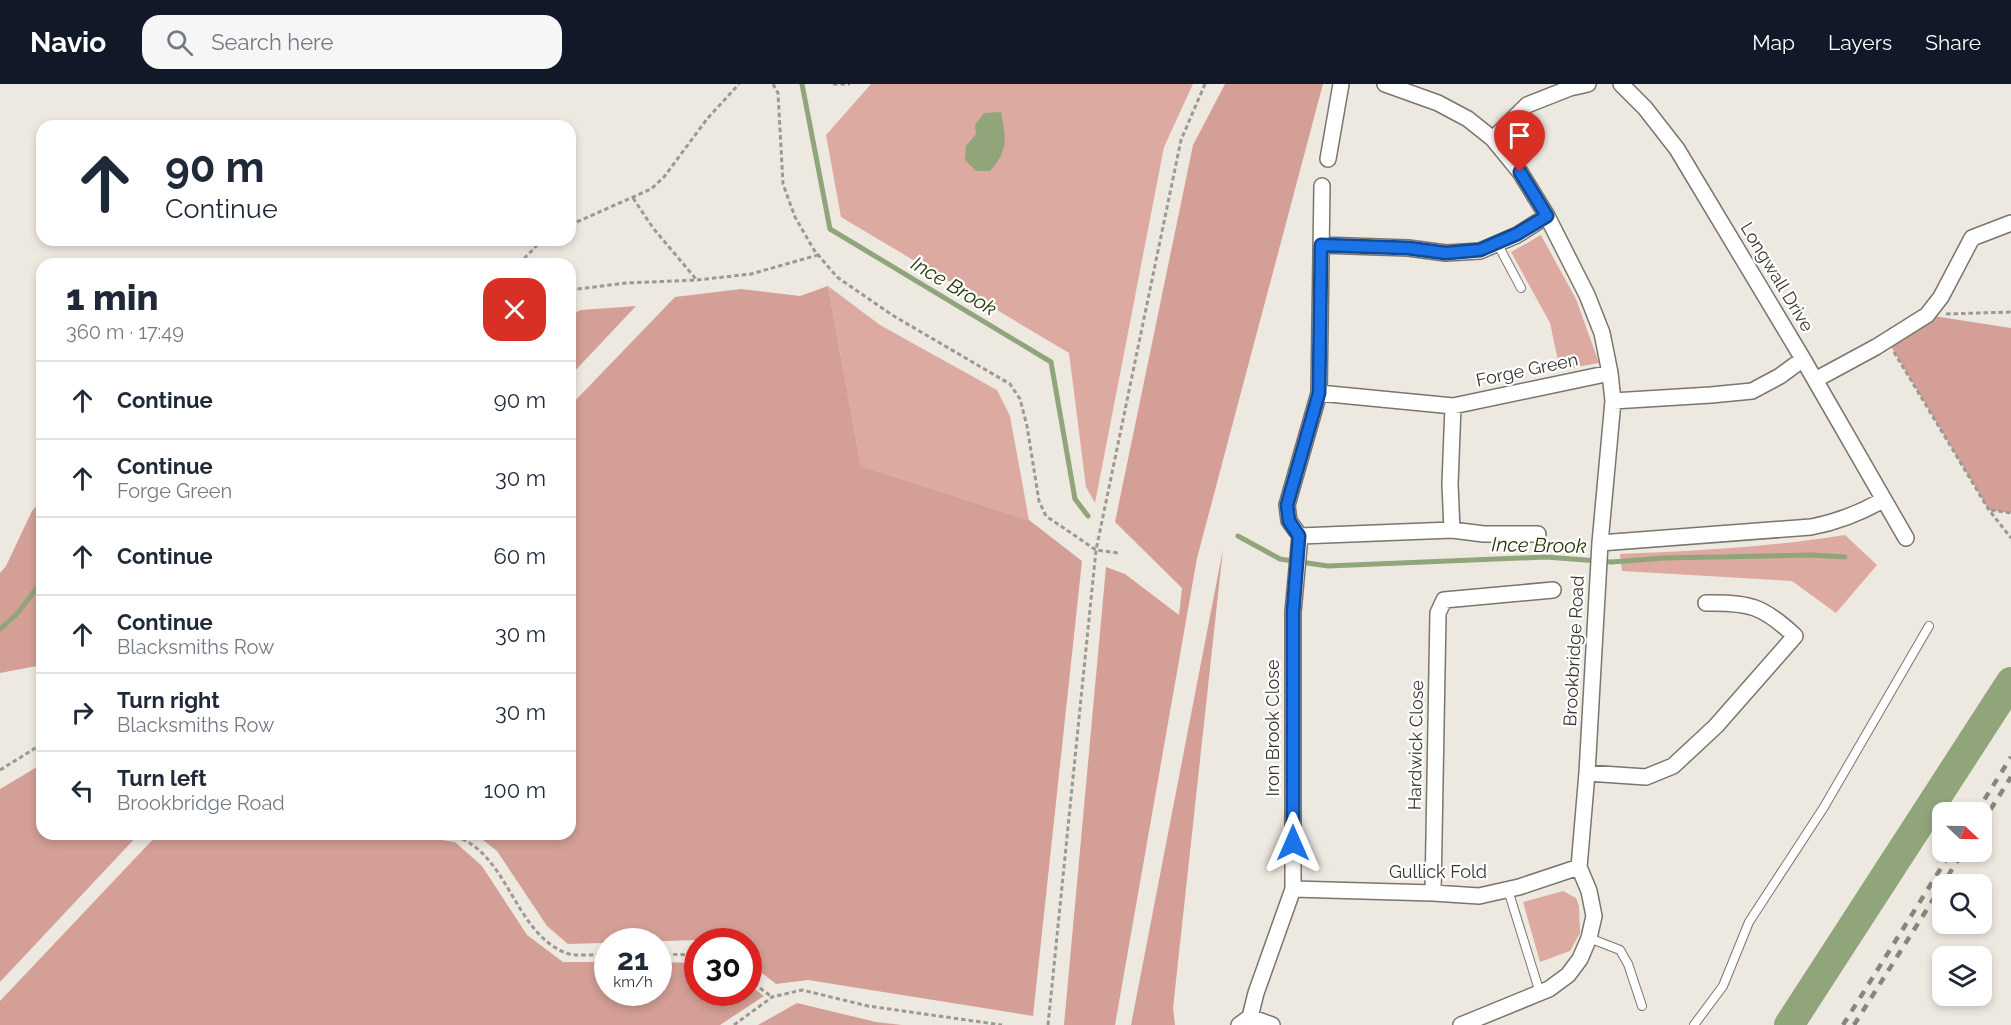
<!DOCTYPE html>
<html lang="en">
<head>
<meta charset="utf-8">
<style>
	:root { --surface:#fff; --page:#f6f6f7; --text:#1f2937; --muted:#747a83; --line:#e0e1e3; --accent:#111827 }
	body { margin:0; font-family:Raleway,sans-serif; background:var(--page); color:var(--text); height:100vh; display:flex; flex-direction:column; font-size:22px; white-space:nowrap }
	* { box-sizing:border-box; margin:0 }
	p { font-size:20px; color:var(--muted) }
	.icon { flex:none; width:33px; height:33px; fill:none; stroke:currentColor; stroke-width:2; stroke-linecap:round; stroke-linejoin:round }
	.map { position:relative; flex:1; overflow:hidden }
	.panel { position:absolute; left:36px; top:174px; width:540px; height:582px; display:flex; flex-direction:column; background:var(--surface); border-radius:18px; box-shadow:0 3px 9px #0003 }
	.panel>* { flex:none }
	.guide { position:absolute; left:36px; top:36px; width:540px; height:126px; border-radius:18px; box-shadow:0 3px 9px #0003; background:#fff; color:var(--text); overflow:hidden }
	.needle { width:39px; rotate:112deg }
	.fabs { position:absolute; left:1932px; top:718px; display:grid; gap:12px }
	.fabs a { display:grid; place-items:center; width:60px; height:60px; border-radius:12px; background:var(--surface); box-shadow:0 3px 9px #0003; font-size:30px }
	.speed { position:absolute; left:594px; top:844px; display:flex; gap:12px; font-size:30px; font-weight:700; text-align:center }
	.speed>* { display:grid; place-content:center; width:78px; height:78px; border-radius:50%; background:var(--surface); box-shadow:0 3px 9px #0003; line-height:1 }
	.speed small { font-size:15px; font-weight:400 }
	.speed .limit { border:9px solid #d22; background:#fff; color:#111 }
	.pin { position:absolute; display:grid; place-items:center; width:51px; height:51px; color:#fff; margin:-62px -26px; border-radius:50% 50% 50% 0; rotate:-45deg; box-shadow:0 0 6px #0007 }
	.pin .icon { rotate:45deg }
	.me { position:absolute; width:66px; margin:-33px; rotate:0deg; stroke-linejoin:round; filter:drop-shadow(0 0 4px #0008) }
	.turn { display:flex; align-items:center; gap:21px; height:126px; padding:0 30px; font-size:27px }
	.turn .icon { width:78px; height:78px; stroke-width:2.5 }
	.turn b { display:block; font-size:42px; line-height:51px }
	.round { display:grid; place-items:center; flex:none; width:63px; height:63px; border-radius:18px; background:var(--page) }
	.summary { display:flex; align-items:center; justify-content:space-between; height:102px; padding:0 30px }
	h1 { font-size:36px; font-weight:800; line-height:45px }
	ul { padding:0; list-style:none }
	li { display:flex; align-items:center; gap:18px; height:78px; padding:0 30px; border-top:2px solid var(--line) }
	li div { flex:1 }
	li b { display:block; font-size:22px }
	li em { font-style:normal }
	header { display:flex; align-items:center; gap:36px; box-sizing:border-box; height:84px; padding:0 30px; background:var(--accent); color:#fff }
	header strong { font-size:28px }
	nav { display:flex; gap:33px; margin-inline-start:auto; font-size:21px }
	.search { width:420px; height:54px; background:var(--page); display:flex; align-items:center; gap:15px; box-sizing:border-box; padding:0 21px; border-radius:18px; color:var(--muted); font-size:22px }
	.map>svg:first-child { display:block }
	.green { fill:#dcaaa1 }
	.forest { fill:#d39f96 }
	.water { fill:#91a57b }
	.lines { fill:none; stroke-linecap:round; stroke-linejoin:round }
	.stream { stroke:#91a57b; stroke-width:5 }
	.river { stroke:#91a57b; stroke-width:30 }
	.lane-casing { stroke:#7a756d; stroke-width:10 }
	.street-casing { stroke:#7a756d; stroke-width:18 }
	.path { stroke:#9c9992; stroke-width:3; stroke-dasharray:4.5 3; stroke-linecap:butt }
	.lane { stroke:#fff; stroke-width:8 }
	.street { stroke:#fff; stroke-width:15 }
	.rail { stroke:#88857e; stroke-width:4.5; stroke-dasharray:8 8; stroke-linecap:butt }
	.route-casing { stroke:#114b97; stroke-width:15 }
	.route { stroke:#1a73e8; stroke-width:10 }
	.labels { text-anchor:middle; stroke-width:4.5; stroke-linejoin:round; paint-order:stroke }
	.street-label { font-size:18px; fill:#373531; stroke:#fff }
	.water-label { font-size:20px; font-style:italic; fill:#243706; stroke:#fff }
</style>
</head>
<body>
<header>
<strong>Navio</strong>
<div class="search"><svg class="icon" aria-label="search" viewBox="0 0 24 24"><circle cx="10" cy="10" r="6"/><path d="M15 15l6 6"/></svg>Search here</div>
<nav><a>Map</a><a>Layers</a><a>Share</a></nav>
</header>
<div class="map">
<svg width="2011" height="941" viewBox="0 0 2011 941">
	<rect width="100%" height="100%" fill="#eee9e0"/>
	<path class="green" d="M871,0H1193L1164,63L1095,419L1086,403L1069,269L841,133L826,51Z
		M1541,151L1576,215L1599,279L1560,286L1550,239L1511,168Z
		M828,202L880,241L997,306L1010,332L1029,436L861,382Z
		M1845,451L1877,481L1836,529L1792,497L1622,487L1620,470C1696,467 1770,463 1845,451Z
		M1563,807L1576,814L1579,822L1580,849L1570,867L1540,878L1523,818Z"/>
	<path class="forest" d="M1225,0H1323L1197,474L1115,941H1064L1106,483L1125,490L1179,531L1182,504L1115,438L1193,61Z
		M828,202L861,382L1029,436L1082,477L1033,932L808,896L776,900L749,879L748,858H704L698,856L568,860L547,842L497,767L475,750H570V322L675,213L741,205L800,212Z
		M636,222L570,292V231L581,226Z
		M1927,231L2011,244V429L1989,426L1887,256Z
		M42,416V581L0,589V489L6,482L32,427Z
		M1223,465L1173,924L1175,941H1131Z
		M42,680V750H139L0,898V705Z
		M158,750H421L428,754L455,758L482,782L527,851L563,878H607L608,909H658L659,878L697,879L698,909H748L749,901L764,912L720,941H0V917Z
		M797,919L876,938L902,941H758Z"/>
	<path class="water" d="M1001,28C1006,55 1009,66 990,87H976L965,76L966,62L976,50L975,41L984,29Z"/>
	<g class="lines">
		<path class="stream" d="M802,0L830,145L1051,278L1075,415L1088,432
			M1238,452L1280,475L1328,482L1546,473L1611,478L1664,474L1811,471L1845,473
			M0,545L17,530L42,497"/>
		<path class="river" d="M1789,941L2011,598"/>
		<g class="lane-casing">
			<path id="lane" d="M1497,159L1521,204
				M1508,806L1540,909
				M1589,854L1620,866L1628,880L1642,922
				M1694,941L1723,902L1749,838L1824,723L1929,542"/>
		</g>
		<g class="street-casing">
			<path id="street" d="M1385,0L1438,19L1468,35L1493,55L1520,88L1547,132L1587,211L1602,249L1610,289L1613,317L1600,459L1587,689L1579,783L1589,807L1594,832L1589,854L1580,875L1568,891L1549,905L1461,941
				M1621,0L1645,24L1677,65L1803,275L1906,454
				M1493,55L1527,21L1570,4L1588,0
				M1328,75L1341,0
				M1321,161L1408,164L1446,169L1480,167L1517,151L1547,132
				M1815,296L1876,263L1927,231L1941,213L1972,154L2011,139
				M1319,309L1322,102
				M1613,317L1711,311L1752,307L1780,292L1803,275
				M1453,322L1450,400L1452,446L1484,450H1538
				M1300,452L1452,446
				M1600,459L1811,443C1838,438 1860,429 1883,416
				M1587,689L1646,693L1673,682L1716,642L1795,552C1763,522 1749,518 1706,519
				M1293,805L1433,809L1479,812L1519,803L1579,783
				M1433,809L1438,529L1444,516L1553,506
				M1250,933L1256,909L1293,805V528L1300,452L1289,437L1287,421L1319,309L1453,322L1610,289
				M1239,941L1250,933L1272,941"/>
		</g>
		<path class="path" d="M773,0L778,9L783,100L795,133L814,166L837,193L892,231L1010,300L1020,315L1027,342L1039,417L1046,432L1096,466L1118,469
			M833,0H850
			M633,114L653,144L696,195
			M570,141L651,105L664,93L707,35L739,0
			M519,180L542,156
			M570,206L626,199L697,196L751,190L818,171
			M1946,230L2011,228
			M1894,268L1989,426L2011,454
			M1991,426L2011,429
			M0,686L42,660
			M448,750C509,764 511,847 566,869C574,873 597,870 608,870
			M658,870L698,871
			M748,895L772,913
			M734,941L772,913L802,906L868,922L1002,941
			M1048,941L1096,466L1181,56L1205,0"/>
		<use href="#lane" class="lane"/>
		<use href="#street" class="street"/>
		<path class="rail" d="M1976,729L2011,673
			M1982,739L2011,693
			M1843,941L1951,768
			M1854,941L1963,768"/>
	</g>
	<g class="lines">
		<g class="route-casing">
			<path id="route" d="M1293,759V528L1299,452L1289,437L1287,421L1319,309L1321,161L1408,164L1446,169L1480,166L1517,150L1547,132L1520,88"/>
		</g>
		<use href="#route" class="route"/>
	</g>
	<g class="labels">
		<g class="street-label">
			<text transform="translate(1777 193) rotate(59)" y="6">Longwall Drive</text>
			<text transform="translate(1527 286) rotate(-12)" y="6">Forge Green</text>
			<text transform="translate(1574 567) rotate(-87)" y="6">Brookbridge Road</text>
			<text transform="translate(1273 644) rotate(-90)" y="6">Iron Brook Close</text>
			<text transform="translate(1416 661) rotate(-89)" y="6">Hardwick Close</text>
			<text x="1438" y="794">Gullick Fold</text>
		</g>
		<g class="water-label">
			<text transform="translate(954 202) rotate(31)" y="7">Ince Brook</text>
			<text transform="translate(1539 461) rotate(1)" y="7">Ince Brook</text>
		</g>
	</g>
</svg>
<div class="fabs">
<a><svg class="needle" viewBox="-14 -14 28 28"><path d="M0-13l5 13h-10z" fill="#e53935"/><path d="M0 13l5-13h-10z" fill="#747a83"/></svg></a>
<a><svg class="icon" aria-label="search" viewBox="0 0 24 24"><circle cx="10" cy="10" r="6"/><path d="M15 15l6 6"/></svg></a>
<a><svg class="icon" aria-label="layers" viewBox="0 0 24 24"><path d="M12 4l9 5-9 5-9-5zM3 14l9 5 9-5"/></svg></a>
</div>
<div class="speed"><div>21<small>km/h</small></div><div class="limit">30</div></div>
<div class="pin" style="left:1520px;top:88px;background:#d93025"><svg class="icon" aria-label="arrive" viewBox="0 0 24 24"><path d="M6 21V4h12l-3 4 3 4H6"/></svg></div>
<svg class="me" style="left:1293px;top:759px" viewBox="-20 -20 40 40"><path d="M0-17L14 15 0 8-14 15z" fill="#1a73e8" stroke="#fff" stroke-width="4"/></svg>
<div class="guide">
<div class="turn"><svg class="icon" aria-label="ahead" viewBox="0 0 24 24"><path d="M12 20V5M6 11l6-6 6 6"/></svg><div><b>90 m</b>Continue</div></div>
</div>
<section class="panel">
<div class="summary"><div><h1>1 min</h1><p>360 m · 17:49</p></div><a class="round" style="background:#d93025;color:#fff"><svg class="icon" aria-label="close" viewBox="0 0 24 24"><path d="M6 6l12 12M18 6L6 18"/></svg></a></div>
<ul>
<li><svg class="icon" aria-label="ahead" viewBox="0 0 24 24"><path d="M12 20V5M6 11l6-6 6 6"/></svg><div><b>Continue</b></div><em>90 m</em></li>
<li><svg class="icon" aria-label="ahead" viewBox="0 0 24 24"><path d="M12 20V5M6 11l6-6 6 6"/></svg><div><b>Continue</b><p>Forge Green</p></div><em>30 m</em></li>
<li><svg class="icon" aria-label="ahead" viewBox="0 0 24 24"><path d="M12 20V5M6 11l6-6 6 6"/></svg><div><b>Continue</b></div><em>60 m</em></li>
<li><svg class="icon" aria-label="ahead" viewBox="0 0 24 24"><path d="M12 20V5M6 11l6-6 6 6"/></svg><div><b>Continue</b><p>Blacksmiths Row</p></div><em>30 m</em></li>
<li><svg class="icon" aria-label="right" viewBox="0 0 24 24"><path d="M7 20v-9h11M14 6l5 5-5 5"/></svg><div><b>Turn right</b><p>Blacksmiths Row</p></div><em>30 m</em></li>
<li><svg class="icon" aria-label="left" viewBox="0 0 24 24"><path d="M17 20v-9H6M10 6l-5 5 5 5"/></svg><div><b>Turn left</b><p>Brookbridge Road</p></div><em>100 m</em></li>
</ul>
</section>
</div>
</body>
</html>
